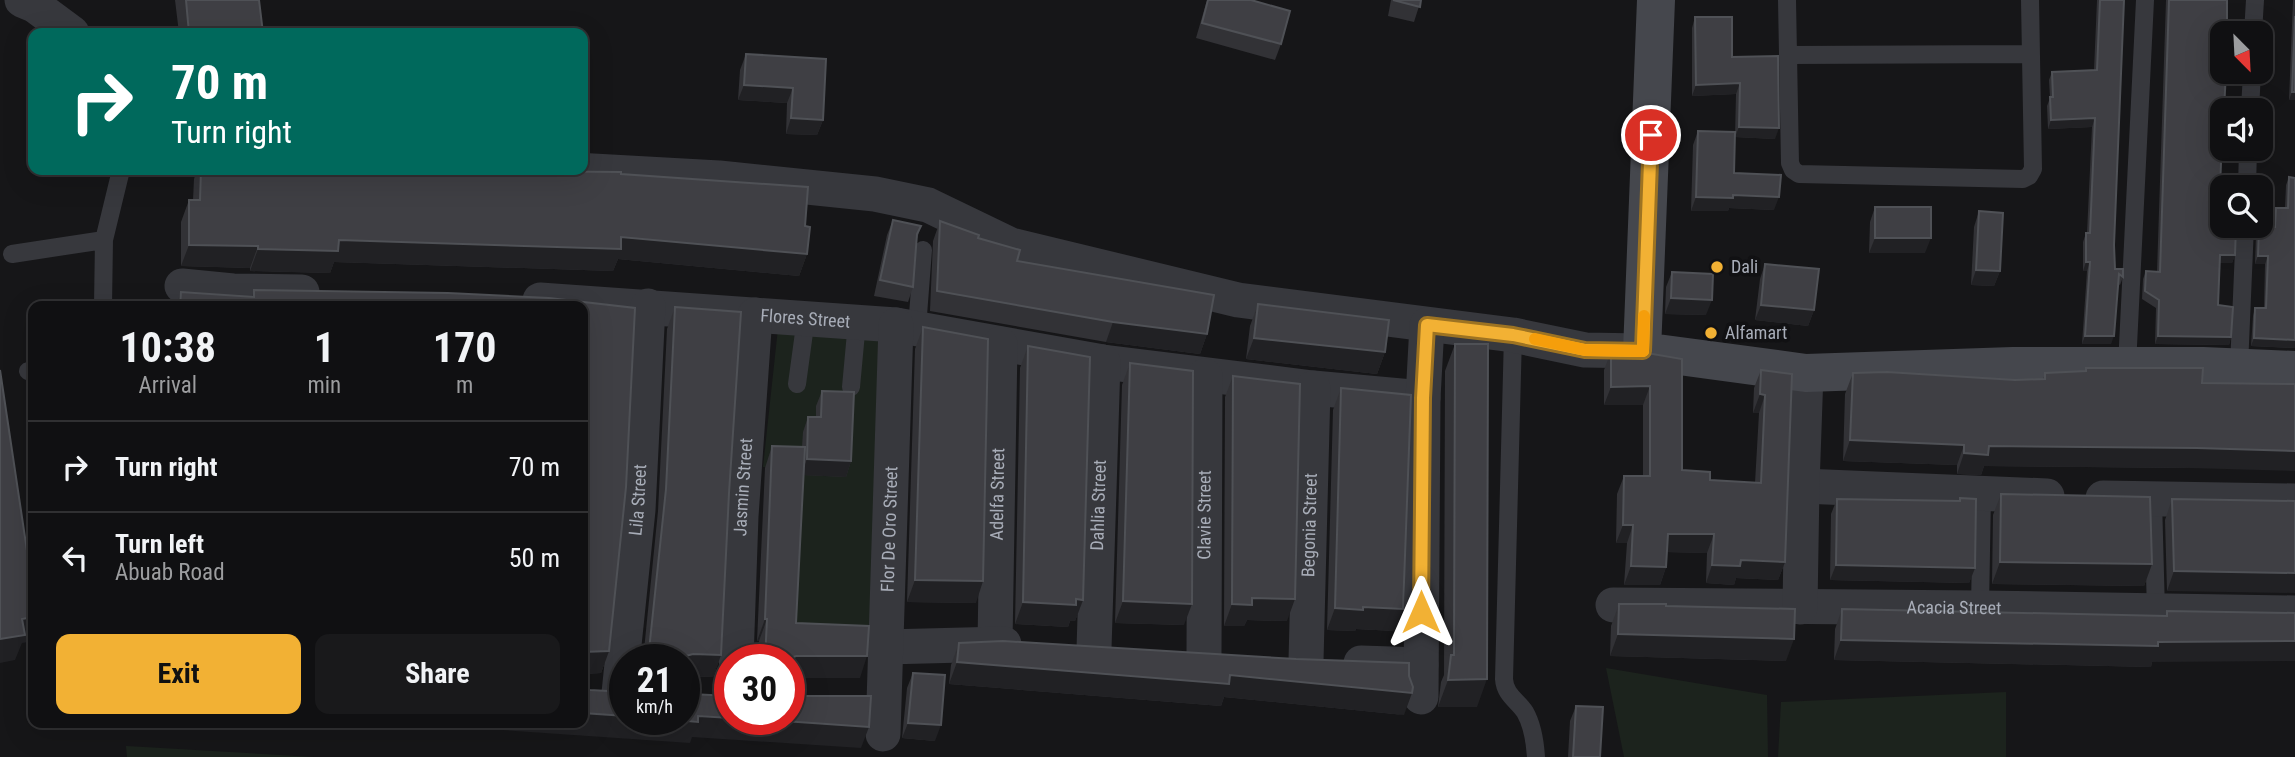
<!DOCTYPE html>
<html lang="en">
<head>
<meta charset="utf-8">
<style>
	:root { --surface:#101012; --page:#19191b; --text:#f1f3f6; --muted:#9c9d9f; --line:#303032; --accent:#f2b134 }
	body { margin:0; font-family:"Roboto Condensed",sans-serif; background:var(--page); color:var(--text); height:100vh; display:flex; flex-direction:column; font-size:26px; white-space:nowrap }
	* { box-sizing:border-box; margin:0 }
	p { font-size:23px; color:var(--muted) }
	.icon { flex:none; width:38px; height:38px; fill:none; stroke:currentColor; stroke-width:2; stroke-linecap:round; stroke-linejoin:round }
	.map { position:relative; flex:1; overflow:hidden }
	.side { position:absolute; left:28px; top:301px; width:560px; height:427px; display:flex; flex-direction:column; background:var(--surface); border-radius:14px; box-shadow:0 7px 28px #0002,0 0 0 2px var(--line) }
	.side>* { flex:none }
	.banner { position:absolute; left:28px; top:28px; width:560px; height:147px; border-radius:14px; box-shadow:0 7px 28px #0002,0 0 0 2px var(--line); background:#00695c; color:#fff; overflow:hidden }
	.needle { width:46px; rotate:156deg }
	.tools { position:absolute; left:2210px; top:21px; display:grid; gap:14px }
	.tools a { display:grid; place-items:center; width:63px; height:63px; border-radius:14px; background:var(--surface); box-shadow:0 7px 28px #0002,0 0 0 2px var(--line); font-size:35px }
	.speed { position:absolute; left:609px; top:644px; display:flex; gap:14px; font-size:35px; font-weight:700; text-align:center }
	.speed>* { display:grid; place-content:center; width:91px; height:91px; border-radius:50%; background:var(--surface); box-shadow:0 7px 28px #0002,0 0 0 2px var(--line); line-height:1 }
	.speed small { font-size:18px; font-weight:400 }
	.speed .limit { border:10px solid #d22; background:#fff; color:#111 }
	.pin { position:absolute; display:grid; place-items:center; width:60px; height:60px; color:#fff; margin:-30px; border:4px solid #fff; border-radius:50%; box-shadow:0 2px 7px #0007 }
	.me { position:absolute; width:77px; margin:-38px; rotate:0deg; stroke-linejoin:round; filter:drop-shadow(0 0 5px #0008) }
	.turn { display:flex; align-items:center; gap:24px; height:147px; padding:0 28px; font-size:32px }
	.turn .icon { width:91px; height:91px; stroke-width:2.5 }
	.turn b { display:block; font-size:49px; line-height:60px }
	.eta { display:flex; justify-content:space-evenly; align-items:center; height:119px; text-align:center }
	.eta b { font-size:42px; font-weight:700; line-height:49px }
	.action { display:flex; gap:14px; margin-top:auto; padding:14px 28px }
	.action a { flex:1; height:80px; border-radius:14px; background:var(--accent); color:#111; font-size:28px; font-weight:700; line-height:80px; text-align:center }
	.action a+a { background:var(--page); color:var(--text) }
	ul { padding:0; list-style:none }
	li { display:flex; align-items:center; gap:21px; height:91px; padding:0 28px; border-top:2px solid var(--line) }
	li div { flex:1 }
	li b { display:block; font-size:26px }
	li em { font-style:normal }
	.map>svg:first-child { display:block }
	.green { fill:#1c231d }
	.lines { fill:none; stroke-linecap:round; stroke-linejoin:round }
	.lane { stroke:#37383d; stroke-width:18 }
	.street { stroke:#37383d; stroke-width:35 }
	.secondary { stroke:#45474d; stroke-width:38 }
	.wall { fill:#323236 }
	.shaded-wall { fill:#212124 }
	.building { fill:#3f3f44; stroke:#4f5156; stroke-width:2 }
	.route-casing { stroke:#9d7322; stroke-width:18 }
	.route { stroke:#f2b134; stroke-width:12 }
	.slow { stroke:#f59e0b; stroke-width:12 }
	.poi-dot { fill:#f2b134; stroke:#111113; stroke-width:2.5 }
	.labels { text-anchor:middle; stroke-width:7; stroke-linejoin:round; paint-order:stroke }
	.poi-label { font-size:18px; fill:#a8adb8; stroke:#111113; text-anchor:start }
	.street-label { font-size:18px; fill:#a8adb8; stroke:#111113 }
</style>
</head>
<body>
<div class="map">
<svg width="2295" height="757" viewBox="0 0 2295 757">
	<rect width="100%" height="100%" fill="#161618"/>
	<path class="green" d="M779,319L885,335L869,644L795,640L801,469L763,467Z
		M1606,668L1767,695L1768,757H1624Z
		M2006,692V757H1778L1781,702Z
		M126,746H127L314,757H127Z"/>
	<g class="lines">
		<path class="lane" d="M1787,0L1790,163L1793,170L1799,174L2023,179L2029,176L2033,169L2030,0
			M2253,33L2255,0
			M1789,55L2031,54
			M2250,110L2252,72
			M2247,187L2248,149
			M12,254L104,240
			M103,306L104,240L121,170
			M917,328L923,250
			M1513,335L1504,679C1505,695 1517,700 1525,712C1533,726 1535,742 1536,757
			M2127,366L2145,0
			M2239,367L2245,226
			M28,371L33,370
			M797,384L806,318
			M851,387L857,322
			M2153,499L2156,612
			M1980,608L1982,495"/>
		<g class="street">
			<path d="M22,0L34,5L72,33"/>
			<path d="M575,170L719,178L875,194L928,205L1011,245L1238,300L1513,335L1585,350L1642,351"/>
			<path d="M182,286L233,291L302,292"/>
			<path id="s1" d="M540,300L896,325L1103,362L1313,388L1423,398"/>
			<path d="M1802,486L2047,496"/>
			<path d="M2103,498L2295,501"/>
			<path id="s2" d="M1613,605L1980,608L2295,613"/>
			<path d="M1800,607L1802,486L1806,373"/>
			<path id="s3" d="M995,643L1000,344"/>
			<path d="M885,647L1004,644"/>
			<path id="s4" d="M1094,649L1103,362"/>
			<path id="s5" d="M1204,655L1205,376"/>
			<path id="s6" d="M736,660L741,516L755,315"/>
			<path id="s7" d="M1306,661L1313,388"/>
			<path d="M1361,663L1421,665"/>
			<path id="s8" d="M619,693L638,510L648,306"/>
			<path d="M1421,697L1423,398L1427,325"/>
			<path id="s9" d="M883,734L896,325"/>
		</g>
		<path class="secondary" d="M1656,0L1642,351L1806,373L2013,366H2203L2295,370"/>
	</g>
	<path class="wall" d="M175,0H259L263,33H179Z
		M1207,0H1251L1281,44L1275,60L1196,38Z
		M1391,0H1421L1414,22L1388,16Z
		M2097,0H2124L2114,245L2115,269L2123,277L2120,285L2118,284L2111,344H2082L2087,271H2083V242L2086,233H2087L2092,127L2048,129L2047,106L2050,98L2049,80L2052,72L2094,70Z
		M2166,0H2227L2219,213L2221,225L2235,255L2232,263H2219L2218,305L2231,337L2229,345L2155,344L2156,308L2142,299L2143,279L2146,271L2157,272Z
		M2293,0H2295V100H2289Z
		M1695,17L1732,57L1775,139L1735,137L1736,94L1692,96V28Z
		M746,54L826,59L823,120L817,135L786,134L787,103L738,100L740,70Z
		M1698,131L1734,173L1774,210L1729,208L1728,211H1691L1693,145Z
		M197,170H391L621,174L805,226L807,254L799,276L618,259L613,271L334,262L330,273L250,271V268L181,266V222L189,200H193L194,179Z
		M2289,177L2295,178V348L2251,346L2253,316L2255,308H2264L2265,264H2255L2256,234L2259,227H2272L2273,216L2276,208H2285L2286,185Z
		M1875,207L1925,253H1869L1870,222Z
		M1979,211L2000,271L1994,286L1971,285L1974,227Z
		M893,220L921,226L917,239L913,287L908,302L874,296L887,235Z
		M940,221L978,238L1017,261L1207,334L1200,354L1106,342L930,311L933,241Z
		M1765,264L1814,310L1808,326L1755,320L1760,279Z
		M1672,272L1706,315L1665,314L1666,287Z
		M254,290L448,293L549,298L635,308L626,487L609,651L601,673L583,674V306H176L181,292L252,297Z
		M1258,304L1385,352L1377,374L1246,359L1250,326Z
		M675,307L729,493L721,655L713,677L684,676V660H643L658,511L667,329Z
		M923,327L976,603L907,602L915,349Z
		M1455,344L1477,707H1438L1441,682L1444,675L1445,371Z
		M1028,346L1083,600L1075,621H1070L1068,627L1015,624L1020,368Z
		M1611,352H1641L1682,470L1710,480L1755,483L1759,413H1753L1754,388L1761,370L1792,374L1785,562L1778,580L1736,578L1734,585L1706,583L1707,553L1667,552L1666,567L1660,585H1624L1627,543H1616L1617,494L1624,476H1643V405H1604V370Z
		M1130,363L1184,625L1115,623L1122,385Z
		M2086,368L2190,468L1984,466L1981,475L1957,474V465L1843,461L1845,394L1853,373L2015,380H2043L2045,373L2085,371Z
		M1233,376L1287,621L1247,620L1244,626H1224L1225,397Z
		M1341,388L1395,631L1356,629L1355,631L1327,630L1333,410Z
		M822,391L851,461L846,477L804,475L796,623L860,678H789V660H758L759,641H757L765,468L772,446L802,447L803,432L808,417H816V406Z
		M2001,494L2152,564L2144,586L1992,584L1993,515Z
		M1960,498L1975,568L1969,583L1830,580L1831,514L1837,499L1959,501Z
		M2172,499L2295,501L2167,591L2165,520Z
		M1619,604L1666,606L1786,661L1610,656L1611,626Z
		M1842,609L2166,616L2167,611L2295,613L2152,662L2151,667L1834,660L1835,629Z
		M959,643L1404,715L1224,697L1221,706L949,684L951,665Z
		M913,673L935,741L902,738L907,688Z
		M1576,706L1600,757H1568L1570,721Z"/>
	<path class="shaded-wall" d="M1740,83L1736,94L1692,96L1696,85Z
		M744,85L793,88L787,103L738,100Z
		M2292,92H2295V100H2289Z
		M791,118L823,120L817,135L786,134Z
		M2095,118L2092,127L2048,129L2051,120Z
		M1739,127L1779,128L1775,139L1735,137Z
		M1733,195L1779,197L1774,210L1729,208L1728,211H1691L1696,197Z
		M621,237L807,254L799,276L618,259L613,271L334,262L330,273L250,271L258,249L339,240Z
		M1875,238H1931L1925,253H1869Z
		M189,245L258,246L250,268L181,266Z
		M2220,255H2235L2232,263H2217Z
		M2258,256H2268L2265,264H2255Z
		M2086,262H2090L2087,271H2083Z
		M1976,270L2000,271L1994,286L1971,285Z
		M1671,298L1712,300L1706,315L1665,314Z
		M1761,305L1814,310L1808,326L1755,320Z
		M1113,322L1207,334L1200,354L1106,342Z
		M2085,336H2114L2111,344H2082Z
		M2158,336L2231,337L2229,345L2155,344Z
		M1254,338L1385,352L1377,374L1246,359Z
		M2254,338L2295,340V348L2251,346Z
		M1650,386L1643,405H1604L1611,387Z
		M1760,394L1765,395L1759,413H1753Z
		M1850,440L1964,445L1957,465L1843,461Z
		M1989,446L2197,448L2295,451V471L2190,468L1984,466L1981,475L1957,474L1964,453Z
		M807,459L851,461L846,477L801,475Z
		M1623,525H1633L1627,543H1616Z
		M1668,534H1714L1707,553L1661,552Z
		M1741,560L1785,562L1778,580L1736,578L1734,585L1706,583L1712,565Z
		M2000,562L2152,564L2144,586L1992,584Z
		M1836,565L1975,568L1969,583L1830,580Z
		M1631,566L1666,567L1660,585H1624Z
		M2174,571L2295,573V593L2167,591Z
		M915,580L983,581L976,603L907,602Z
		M1252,598L1295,599L1287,621L1247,620L1244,626H1224L1232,604Z
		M1076,599L1083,600L1075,621H1070L1068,627L1015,624L1023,602Z
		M1123,601L1192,604L1184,625L1115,623Z
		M1363,607L1403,609L1395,631L1356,629L1355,631L1327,630L1335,608Z
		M33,617V627L28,642L22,643L15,660L0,663V639L22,619Z
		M765,619H767L759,641H757Z
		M1618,634L1794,639L1786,661L1610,656Z
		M1841,640L2158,642L2295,641V661L2152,662L2151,667L1834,660Z
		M609,651L601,673L583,674V652Z
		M693,654L721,655L713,677L684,676V660H679L682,657Z
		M796,656H867L860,678H789V660H786Z
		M957,662L1230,675L1412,693L1404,715L1224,697L1221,706L949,684Z
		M1487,679L1477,707H1438L1448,680Z
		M583,713L625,716V719H664L698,716L730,718V719H754L869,727L861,748L692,737L690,743L401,723H583Z
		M908,723L941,725L935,741L902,738Z"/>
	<path class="building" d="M186,0H259L263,33H189Z
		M1208,0H1251L1290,11L1281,44L1202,23Z
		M1393,0H1421L1420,7Z
		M2100,0H2124L2114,245L2115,269H2123V277L2119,274L2114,336H2085L2090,262H2086V233H2090L2095,118L2051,120L2050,97H2053L2052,72L2097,70Z
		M2169,0H2227V33H2222V72H2226L2224,110H2222V138L2219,213H2221V225L2236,226L2235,255H2220L2218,305L2233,307L2231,337L2158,336L2159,300L2145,291L2146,271L2160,272Z
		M2295,16V92H2292Z
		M1695,17H1732V57L1778,56L1779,128L1739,127L1740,83L1696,85Z
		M746,54L826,59L823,120L791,118L793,88L744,85Z
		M1698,131L1735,132L1734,173L1781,175L1779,197L1733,195V198L1696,197Z
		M201,170H391L621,172V174L808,187L805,226L810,227L807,254L621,237V249L339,240L338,251L258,249V246L189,245V200H200Z
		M2289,177L2295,178V340L2254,338L2255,308H2266L2268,256H2258L2259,227H2275L2276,208H2288Z
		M1875,207H1931V238H1875Z
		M1979,211L2003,213L2000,271L1976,270Z
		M893,220L921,226L917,234L913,287L880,280Z
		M940,221L979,235L978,238L1020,250L1017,261L1214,295L1207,334L1113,322L937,291Z
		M1765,264L1819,269L1814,310L1761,305Z
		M1672,272L1713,274L1712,300L1671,298Z
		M254,290L448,293L549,298L635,308L626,487L609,651L583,652V306H180L181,292L254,297Z
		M1258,304L1389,320L1385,352L1254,338Z
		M675,307L741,312L729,493L721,655L693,654L682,657L679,660H648L666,489Z
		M923,327L988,339L983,581L915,580Z
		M1455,344H1488L1487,679L1448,680L1451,655H1454Z
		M1028,346L1090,357L1083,600L1076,599V605L1023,602Z
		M1611,352H1641L1682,359V470L1710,472V480L1761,483L1765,395L1760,394L1761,370L1792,374L1785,562L1741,560L1740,566L1712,565L1714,534H1668L1666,567L1631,566L1633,525H1623L1624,476H1650V386L1611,387Z
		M1130,363L1193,371L1192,604L1123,601Z
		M2086,368H2203L2202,383L2295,384V451L2197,448L1989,446L1988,455L1964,453V445L1850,440L1853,373L1887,372L2015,380L2045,379V373L2086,371Z
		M0,370L33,591V617L22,619L25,635L0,639Z
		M1233,376L1300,384L1295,599L1252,598V605L1232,604Z
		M1341,388L1411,395L1403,609L1363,607V610L1335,608Z
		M822,391L854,392L851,461L807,459L808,417H821Z
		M772,446L805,447L796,623L869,626L867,656H796L786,660H765L767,619H765Z
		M2001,494L2150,497L2152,564L2000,562Z
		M1960,498L1976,499L1975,568L1836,565L1837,499L1960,501Z
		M2172,499L2295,501V573L2174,571Z
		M1619,604H1666V606L1795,609L1794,639L1618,634Z
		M1842,609L2167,616V611L2295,613V641L2158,642V646L1841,640Z
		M1003,641L1296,659L1409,663V676L1413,687L1412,693L1230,675L1229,684L957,662L959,643Z
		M913,673L945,675L941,725L908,723Z
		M583,688L590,690L625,692V716L583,713Z
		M684,692L690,694L730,696V718L698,716V722L664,719H684Z
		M789,694L796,696H871L869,727L754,719H789Z
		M1576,706L1603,707L1600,757H1573Z"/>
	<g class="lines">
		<g class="route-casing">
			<path id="route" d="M1421,612L1423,398L1427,325L1513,335L1585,350L1643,351L1651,135"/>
		</g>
		<use href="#route" class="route"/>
		<path class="slow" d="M1535,339L1585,350L1643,351L1644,316"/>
	</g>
	<g class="poi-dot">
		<circle cx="1717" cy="267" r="7"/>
		<circle cx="1711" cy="333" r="7"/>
	</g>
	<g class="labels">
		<g class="poi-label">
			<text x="1731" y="273">Dali</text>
			<text x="1725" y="339">Alfamart</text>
		</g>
		<g class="street-label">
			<text dy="6" stroke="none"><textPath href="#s1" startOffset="266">Flores Street</textPath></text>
			<text dy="6" stroke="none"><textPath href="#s6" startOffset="173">Jasmin Street</textPath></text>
			<text dy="6" stroke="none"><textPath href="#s3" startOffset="149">Adelfa Street</textPath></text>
			<text dy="6" stroke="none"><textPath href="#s8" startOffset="194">Lila Street</textPath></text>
			<text dy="6" stroke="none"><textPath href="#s4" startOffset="144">Dahlia Street</textPath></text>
			<text dy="6" stroke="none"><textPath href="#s5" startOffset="140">Clavie Street</textPath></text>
			<text dy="6" stroke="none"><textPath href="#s7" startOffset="136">Begonia Street</textPath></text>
			<text dy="6" stroke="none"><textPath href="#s9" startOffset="205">Flor De Oro Street</textPath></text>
			<text dy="6" stroke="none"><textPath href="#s2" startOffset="341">Acacia Street</textPath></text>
		</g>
	</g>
</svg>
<div class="tools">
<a><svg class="needle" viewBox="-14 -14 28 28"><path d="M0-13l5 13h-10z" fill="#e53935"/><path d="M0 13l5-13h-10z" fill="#9c9d9f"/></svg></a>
<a><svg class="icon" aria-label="sound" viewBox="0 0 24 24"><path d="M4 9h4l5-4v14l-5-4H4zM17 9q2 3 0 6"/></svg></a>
<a><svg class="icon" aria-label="search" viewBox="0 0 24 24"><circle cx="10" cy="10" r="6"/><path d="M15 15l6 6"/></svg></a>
</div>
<div class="speed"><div>21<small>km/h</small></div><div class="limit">30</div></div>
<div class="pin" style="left:1651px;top:135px;background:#d93025"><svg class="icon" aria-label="arrive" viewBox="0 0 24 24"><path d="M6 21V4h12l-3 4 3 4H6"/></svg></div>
<svg class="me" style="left:1421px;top:612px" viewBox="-20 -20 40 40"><path d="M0-17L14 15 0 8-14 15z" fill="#f2b134" stroke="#fff" stroke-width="4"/></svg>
<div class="banner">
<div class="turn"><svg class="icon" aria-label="right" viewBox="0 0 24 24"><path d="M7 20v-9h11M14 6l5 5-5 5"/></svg><div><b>70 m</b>Turn right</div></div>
</div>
<section class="side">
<div class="eta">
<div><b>10:38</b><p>Arrival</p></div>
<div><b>1</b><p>min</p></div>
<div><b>170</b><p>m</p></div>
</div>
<ul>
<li><svg class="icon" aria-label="right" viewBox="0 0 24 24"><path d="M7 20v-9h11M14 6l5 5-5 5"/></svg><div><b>Turn right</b></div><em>70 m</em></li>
<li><svg class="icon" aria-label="left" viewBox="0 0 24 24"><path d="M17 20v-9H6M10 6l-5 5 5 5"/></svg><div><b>Turn left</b><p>Abuab Road</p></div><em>50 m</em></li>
</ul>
<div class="action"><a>Exit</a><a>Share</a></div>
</section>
</div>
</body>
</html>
